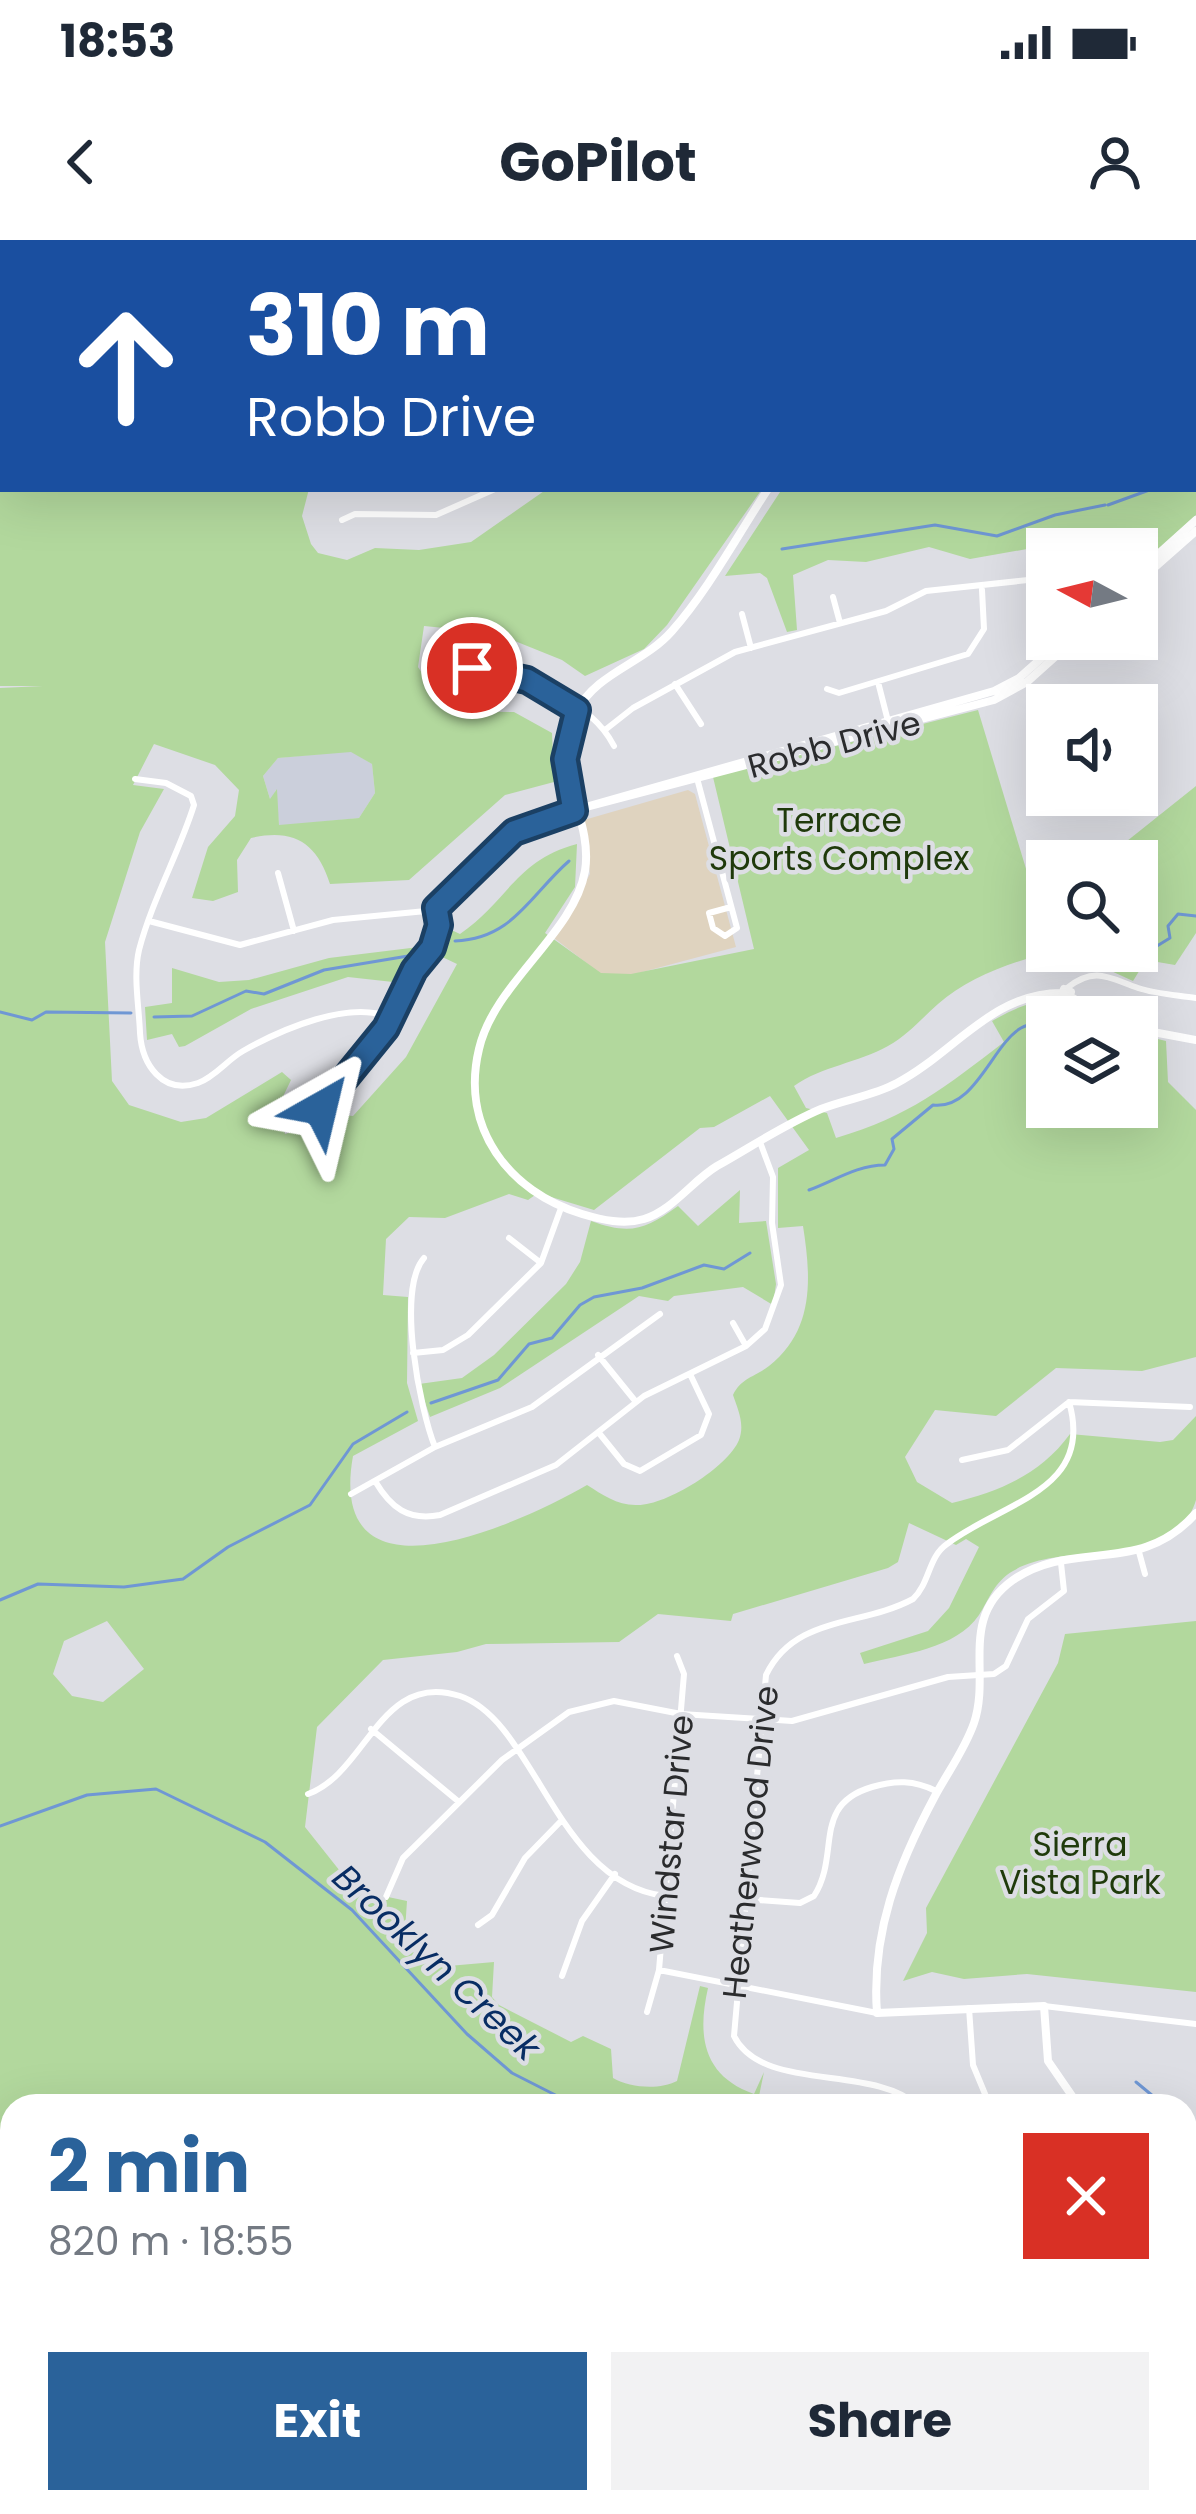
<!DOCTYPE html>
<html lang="en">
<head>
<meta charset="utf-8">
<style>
	:root { --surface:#fff; --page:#f2f2f3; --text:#1f2937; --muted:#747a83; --accent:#2a629a }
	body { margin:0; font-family:Poppins,sans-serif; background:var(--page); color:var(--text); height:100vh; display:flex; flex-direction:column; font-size:45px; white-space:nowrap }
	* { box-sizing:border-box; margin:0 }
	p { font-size:39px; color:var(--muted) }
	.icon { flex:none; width:66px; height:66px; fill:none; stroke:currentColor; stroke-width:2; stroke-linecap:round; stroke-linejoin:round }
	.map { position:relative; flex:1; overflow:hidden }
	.side { position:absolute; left:0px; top:1854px; width:1197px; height:420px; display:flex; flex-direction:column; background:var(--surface); border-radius:36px 36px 0 0; box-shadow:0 12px 48px #0002 }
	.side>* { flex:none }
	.guide { position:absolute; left:0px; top:0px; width:1197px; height:252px; box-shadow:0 12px 48px #0002; background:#1a4fa0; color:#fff; overflow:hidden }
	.needle { width:78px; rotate:277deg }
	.tools { position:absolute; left:1026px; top:288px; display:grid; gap:24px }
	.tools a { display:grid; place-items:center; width:132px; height:132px; border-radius:0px; background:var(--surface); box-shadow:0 12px 48px #0002; font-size:60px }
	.pin { position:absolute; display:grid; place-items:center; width:102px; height:102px; color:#fff; margin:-51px; border:6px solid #fff; border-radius:50%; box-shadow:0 3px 12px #0007 }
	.me { position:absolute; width:132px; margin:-66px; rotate:37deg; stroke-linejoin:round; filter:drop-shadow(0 0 9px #0008) }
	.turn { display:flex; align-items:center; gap:42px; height:252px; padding:0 48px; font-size:54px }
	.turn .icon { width:156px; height:156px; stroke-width:2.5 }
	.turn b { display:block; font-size:84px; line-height:102px }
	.round { display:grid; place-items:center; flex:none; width:126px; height:126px; border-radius:0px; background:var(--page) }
	.headline { display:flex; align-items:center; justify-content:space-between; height:204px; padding:0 48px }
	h1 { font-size:72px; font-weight:700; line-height:90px; color:var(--accent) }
	.cta { display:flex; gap:24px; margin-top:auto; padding:24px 48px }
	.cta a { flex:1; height:138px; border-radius:0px; background:var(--accent); color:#fff; font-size:48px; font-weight:700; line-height:138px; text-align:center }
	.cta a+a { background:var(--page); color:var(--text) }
	.status { display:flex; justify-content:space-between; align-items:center; height:84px; padding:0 60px; background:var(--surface); direction:ltr }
	.status svg { height:33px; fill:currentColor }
	header { display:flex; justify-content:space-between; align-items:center; height:156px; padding:0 48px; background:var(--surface); font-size:54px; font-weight:700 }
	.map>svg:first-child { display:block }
	.built { fill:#cbcfdb }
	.education { fill:#dfd3bf }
	.green { fill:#b2d89d; fill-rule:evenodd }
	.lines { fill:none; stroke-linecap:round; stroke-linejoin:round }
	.stream { stroke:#6f97d4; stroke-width:3 }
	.minor { stroke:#fff; stroke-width:6 }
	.tertiary { stroke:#fff; stroke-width:8 }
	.route-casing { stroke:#1b4064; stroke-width:30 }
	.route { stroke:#2a629a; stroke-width:21 }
	.labels { text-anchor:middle; stroke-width:9; stroke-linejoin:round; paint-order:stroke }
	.street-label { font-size:33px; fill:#2a2b2d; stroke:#dddee4 }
	.park-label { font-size:33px; fill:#1f3a0b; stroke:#dddee4 }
	.water-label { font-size:36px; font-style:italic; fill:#082d64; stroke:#dddee4 }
</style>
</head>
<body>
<div class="status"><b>18:53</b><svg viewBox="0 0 49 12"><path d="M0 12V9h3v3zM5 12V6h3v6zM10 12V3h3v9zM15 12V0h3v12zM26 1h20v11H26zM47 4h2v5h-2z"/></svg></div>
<header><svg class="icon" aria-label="back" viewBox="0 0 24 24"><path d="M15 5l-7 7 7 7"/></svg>GoPilot<svg class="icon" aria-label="person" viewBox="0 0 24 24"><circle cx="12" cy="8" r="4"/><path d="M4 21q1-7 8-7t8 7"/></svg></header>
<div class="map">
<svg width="1196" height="2274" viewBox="0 0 1196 2274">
	<rect width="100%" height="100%" fill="#dddee4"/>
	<path class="built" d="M351,511L372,524L375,553L359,578L279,586L276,550L271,562L263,536L278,518Z"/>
	<path class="education" d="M688,550L695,554L736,707L631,735L601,734L554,698L590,634L584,580Z"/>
	<path class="green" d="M0,0L297,3H3V249H309L302,276L311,304L318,313L347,320L375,308L419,310L471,302L547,249H762L667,385L644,409L585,436L562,420L495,393L424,386L418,427L437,456L454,471L514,472L552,493L554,542L505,555L409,640L330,644C317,603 294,588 251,598L237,620L238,652L213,661L192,658L208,607L235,576L239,550L215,525L154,504L133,545L164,549L140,592L105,702L112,841L129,865L181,882L206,878L282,832L291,840L277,869L285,894L316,885L323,890L332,886L334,874L353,876L406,817L457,724L436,714L445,687L460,694C507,662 516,620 577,604L575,647L545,693L601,733L631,734L754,709L713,537L978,470L1030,642H1047V711H1057C1016,720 970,736 938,764C921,779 909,794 888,806C858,823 822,826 794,846L806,868L827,873L836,898C910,876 944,848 1004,802L992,781C1029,760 1057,751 1095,777H1047V867H1137V794L1166,801L1168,842L1196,870V1117L1142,1131L1056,1128L996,1176L935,1170L905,1217L917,1242L952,1263C1000,1251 1040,1235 1070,1194L1160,1202L1173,1200L1196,1176C1196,1200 1196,1237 1196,1260C1175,1331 1062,1300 1013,1331C994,1342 990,1358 979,1375C956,1409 903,1414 864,1424L860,1413L928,1391L949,1368L979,1307L966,1299L956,1305L909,1283L898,1322L888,1328L733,1374L731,1381L658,1374L619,1402L486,1404L457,1412L383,1420L317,1487L305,1587L355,1650L407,1661L404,1706L437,1727L494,1722L492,1757L499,1765L571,1802L583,1796L611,1809L613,1838C630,1848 660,1850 677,1841L700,1746L708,1748C697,1796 703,1836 754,1854L764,1832L759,1856L806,1866H12V2262H350L338,2274H0V448L43,446H0ZM351,512L372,524L375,553L359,578L279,585L277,549L270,559L263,536L278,518ZM770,856L809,910L778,928V988L803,986C811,1037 815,1090 769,1126C755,1137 741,1138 733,1155C738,1170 745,1184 739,1200C728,1227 667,1265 638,1265C618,1266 603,1255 587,1245C521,1283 325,1374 353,1216L418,1181L407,1143L408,1057L383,1055L386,999L409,977L445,978L509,954L528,960L538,953L594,970L700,888L714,887ZM107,1381L144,1429L103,1462L72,1456L53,1434L64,1401Z
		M994,0H1196V275L1140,326L1133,309L1137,298L1126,290H1100L1095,297L970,319L929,307L866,322L828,320L793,335L797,390L787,392L767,338L760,333L725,336L782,249H1194V3Z
		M1196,546V693L1175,725L1146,720L1133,741L1109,730L1112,711H1137V621H1102Z
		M427,706L402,743L348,737L251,769L185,806L179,807L172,794L147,800L145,767L172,763V728L219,742L249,740L329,718Z
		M740,950L739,983L766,981L776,1044L773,1065L743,1047L674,1056L668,1061L639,1056L500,1148L430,1177L419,1144L462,1138L494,1115L566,1044L580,1022L591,981C630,995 645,990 678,966L698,986Z
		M1196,1381V1752L1027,1734L964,1739L932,1732L903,1741L927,1693L926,1668L1058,1423L1065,1394Z"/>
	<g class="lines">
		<path class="stream" d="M705,0L707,3
			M1194,214L1196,213
			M1108,265L1152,249
			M782,309L935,285L997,296L1055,275L1105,265
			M455,701C513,699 530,655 569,621
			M1126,725L1170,698L1168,686L1178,674L1196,676
			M0,772L32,780L46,772L131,773
			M154,777L192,776L246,751L264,754L324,730L408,716
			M809,950C834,941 857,925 885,925L894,909L892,899L933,865C975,870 992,805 1021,788C1034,781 1059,778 1074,772
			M431,1163L498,1140L529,1104L552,1098L580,1065L594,1057L642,1048L704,1025L724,1029L750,1013
			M0,1360L38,1344L124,1347L183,1339L228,1307L310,1265L353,1204L407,1172
			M0,1586L87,1555L156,1549L265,1602L352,1670L467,1794L512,1833L577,1866
			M1136,1842L1165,1866
			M1185,1881L1196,1888"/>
		<path class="minor" d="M573,0V3
			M795,0L796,3
			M376,3L377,0
			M452,3V0
			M961,3L962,0
			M342,280L355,274L436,275L495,249
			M1041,339L1047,362
			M833,357L840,383
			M742,374L751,408
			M473,428C523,438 589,457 614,506
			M878,442L889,485
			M675,444L701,484
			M827,449L839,453L968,414L984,389L982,350
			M605,490L633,468L735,412L886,371L926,351L1047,338
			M697,538L698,542L737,688L725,696L713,688L709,673L731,667
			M135,539L166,543L191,556L194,565C179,613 152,660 139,710C133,736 139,766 140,793C142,824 162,855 198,843C215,837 227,820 243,811C280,790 350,759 391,778
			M278,633L294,691
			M149,681L240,705L333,680L426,671L458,652L519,588L575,570
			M1067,748C1095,726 1109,738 1138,748C1156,754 1177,755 1196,758
			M321,873C324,840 366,815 384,789C397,771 402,748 415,729C429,707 443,697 436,669
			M509,998L541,1023
			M424,1018C396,1050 420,1170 435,1207
			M733,1083L746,1106
			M413,1113L443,1110L468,1095L541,1023L561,968
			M598,1115L636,1162
			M599,1193L624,1224L640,1231L701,1195L709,1174L690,1134
			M962,1220L1008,1210L1069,1162L1190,1167
			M375,1241C391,1268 408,1281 440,1275L556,1225L644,1156L746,1106L765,1089L781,1045L772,983L773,937L760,902
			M351,1254L435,1207L532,1167L660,1074
			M1139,1312L1145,1334
			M371,1489L459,1562
			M308,1554C367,1533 380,1430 460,1456C535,1481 556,1643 665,1656
			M386,1657L403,1618L502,1520L569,1472L614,1461L681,1474L792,1481L948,1437L994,1434L1006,1426L1028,1379L1064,1351L1061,1323
			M745,1659L800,1663L814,1656C841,1614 811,1565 872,1547C895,1540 914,1540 936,1551
			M478,1685L492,1675L525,1618L561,1581
			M659,1730L877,1773
			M562,1736L582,1681L615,1634
			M1044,1766L1196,1784
			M969,1768L973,1825L990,1866
			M647,1772L659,1730L684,1434L677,1416
			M918,1866C874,1824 762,1853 734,1796L766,1435C795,1375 861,1387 913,1359C930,1343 928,1317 947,1304C1002,1262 1095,1251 1069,1162
			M1185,2016L1196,2012
			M449,2262L484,2274
			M1152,2262L1196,2266
			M1134,2264L1180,2274
			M885,2268L886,2274
			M381,2274L393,2262
			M521,2274L522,2262
			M612,2274L613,2262
			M796,2274V2262"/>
		<path class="tertiary" d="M904,3L905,0
			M768,249C737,296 709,349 672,391C643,424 597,432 576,472C546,529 594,575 585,631C574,694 494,743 479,809C460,888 509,952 582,974C602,980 624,985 644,979C673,970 692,941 717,926C751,907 785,884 821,869C846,859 873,856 897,843C954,813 992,753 1061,753
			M1137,333L1196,280
			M1137,343L1196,291
			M575,570L994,460L1027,442L1075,399
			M575,570L994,451L1019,438L1063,399
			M1064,749L1071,752L1069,758L1061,757Z
			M1071,757L1105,777
			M1137,789L1196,800
			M1079,1866L1048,1821L1044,1766L877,1773C871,1693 898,1625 935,1556C948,1532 965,1509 974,1483C991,1433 959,1378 1013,1340C1074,1298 1140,1337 1196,1273
			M1185,2157L1196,2172"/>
	</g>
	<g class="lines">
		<g class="route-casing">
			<path id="route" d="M321,868L386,788L414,730L432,708L439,685L436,668L514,592L574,571L565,519L577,470L527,440L472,428"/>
		</g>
		<use href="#route" class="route"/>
	</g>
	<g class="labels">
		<g class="street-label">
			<text transform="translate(834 504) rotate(-15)" y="12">Robb Drive</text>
			<text transform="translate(671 1594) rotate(-85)" y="12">Windstar Drive</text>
			<text transform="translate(750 1602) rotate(-84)" y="12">Heatherwood Drive</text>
		</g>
		<g class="park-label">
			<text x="839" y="592">Terrace<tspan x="839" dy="38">Sports Complex</tspan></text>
			<text x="1080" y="1616">Sierra<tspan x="1080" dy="38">Vista Park</tspan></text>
		</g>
		<g class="water-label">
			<text transform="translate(437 1722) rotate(43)" y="13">Brooklyn Creek</text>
		</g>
	</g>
</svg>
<div class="tools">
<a><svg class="needle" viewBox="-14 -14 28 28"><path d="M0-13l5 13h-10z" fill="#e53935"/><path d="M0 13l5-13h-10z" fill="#747a83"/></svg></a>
<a><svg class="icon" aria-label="sound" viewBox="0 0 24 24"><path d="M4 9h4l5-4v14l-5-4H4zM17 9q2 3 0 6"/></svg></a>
<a><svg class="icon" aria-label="search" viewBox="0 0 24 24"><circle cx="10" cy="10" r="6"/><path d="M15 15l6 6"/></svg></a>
<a><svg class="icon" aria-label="layers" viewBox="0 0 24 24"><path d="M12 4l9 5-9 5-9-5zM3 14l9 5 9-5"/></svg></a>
</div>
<div class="pin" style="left:472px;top:428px;background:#d93025"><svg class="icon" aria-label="arrive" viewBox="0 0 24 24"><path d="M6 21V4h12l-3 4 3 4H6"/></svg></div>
<svg class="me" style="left:321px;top:868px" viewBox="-20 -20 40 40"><path d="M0-17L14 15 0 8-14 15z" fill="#2a629a" stroke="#fff" stroke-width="4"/></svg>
<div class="guide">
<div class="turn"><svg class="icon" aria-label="ahead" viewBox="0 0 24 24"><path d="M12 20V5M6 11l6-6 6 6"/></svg><div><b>310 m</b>Robb Drive</div></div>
</div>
<section class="side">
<div class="headline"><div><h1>2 min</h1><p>820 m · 18:55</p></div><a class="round" style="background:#d93025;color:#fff"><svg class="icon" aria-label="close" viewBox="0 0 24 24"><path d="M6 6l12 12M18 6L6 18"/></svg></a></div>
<div class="cta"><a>Exit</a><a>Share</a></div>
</section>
</div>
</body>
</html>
